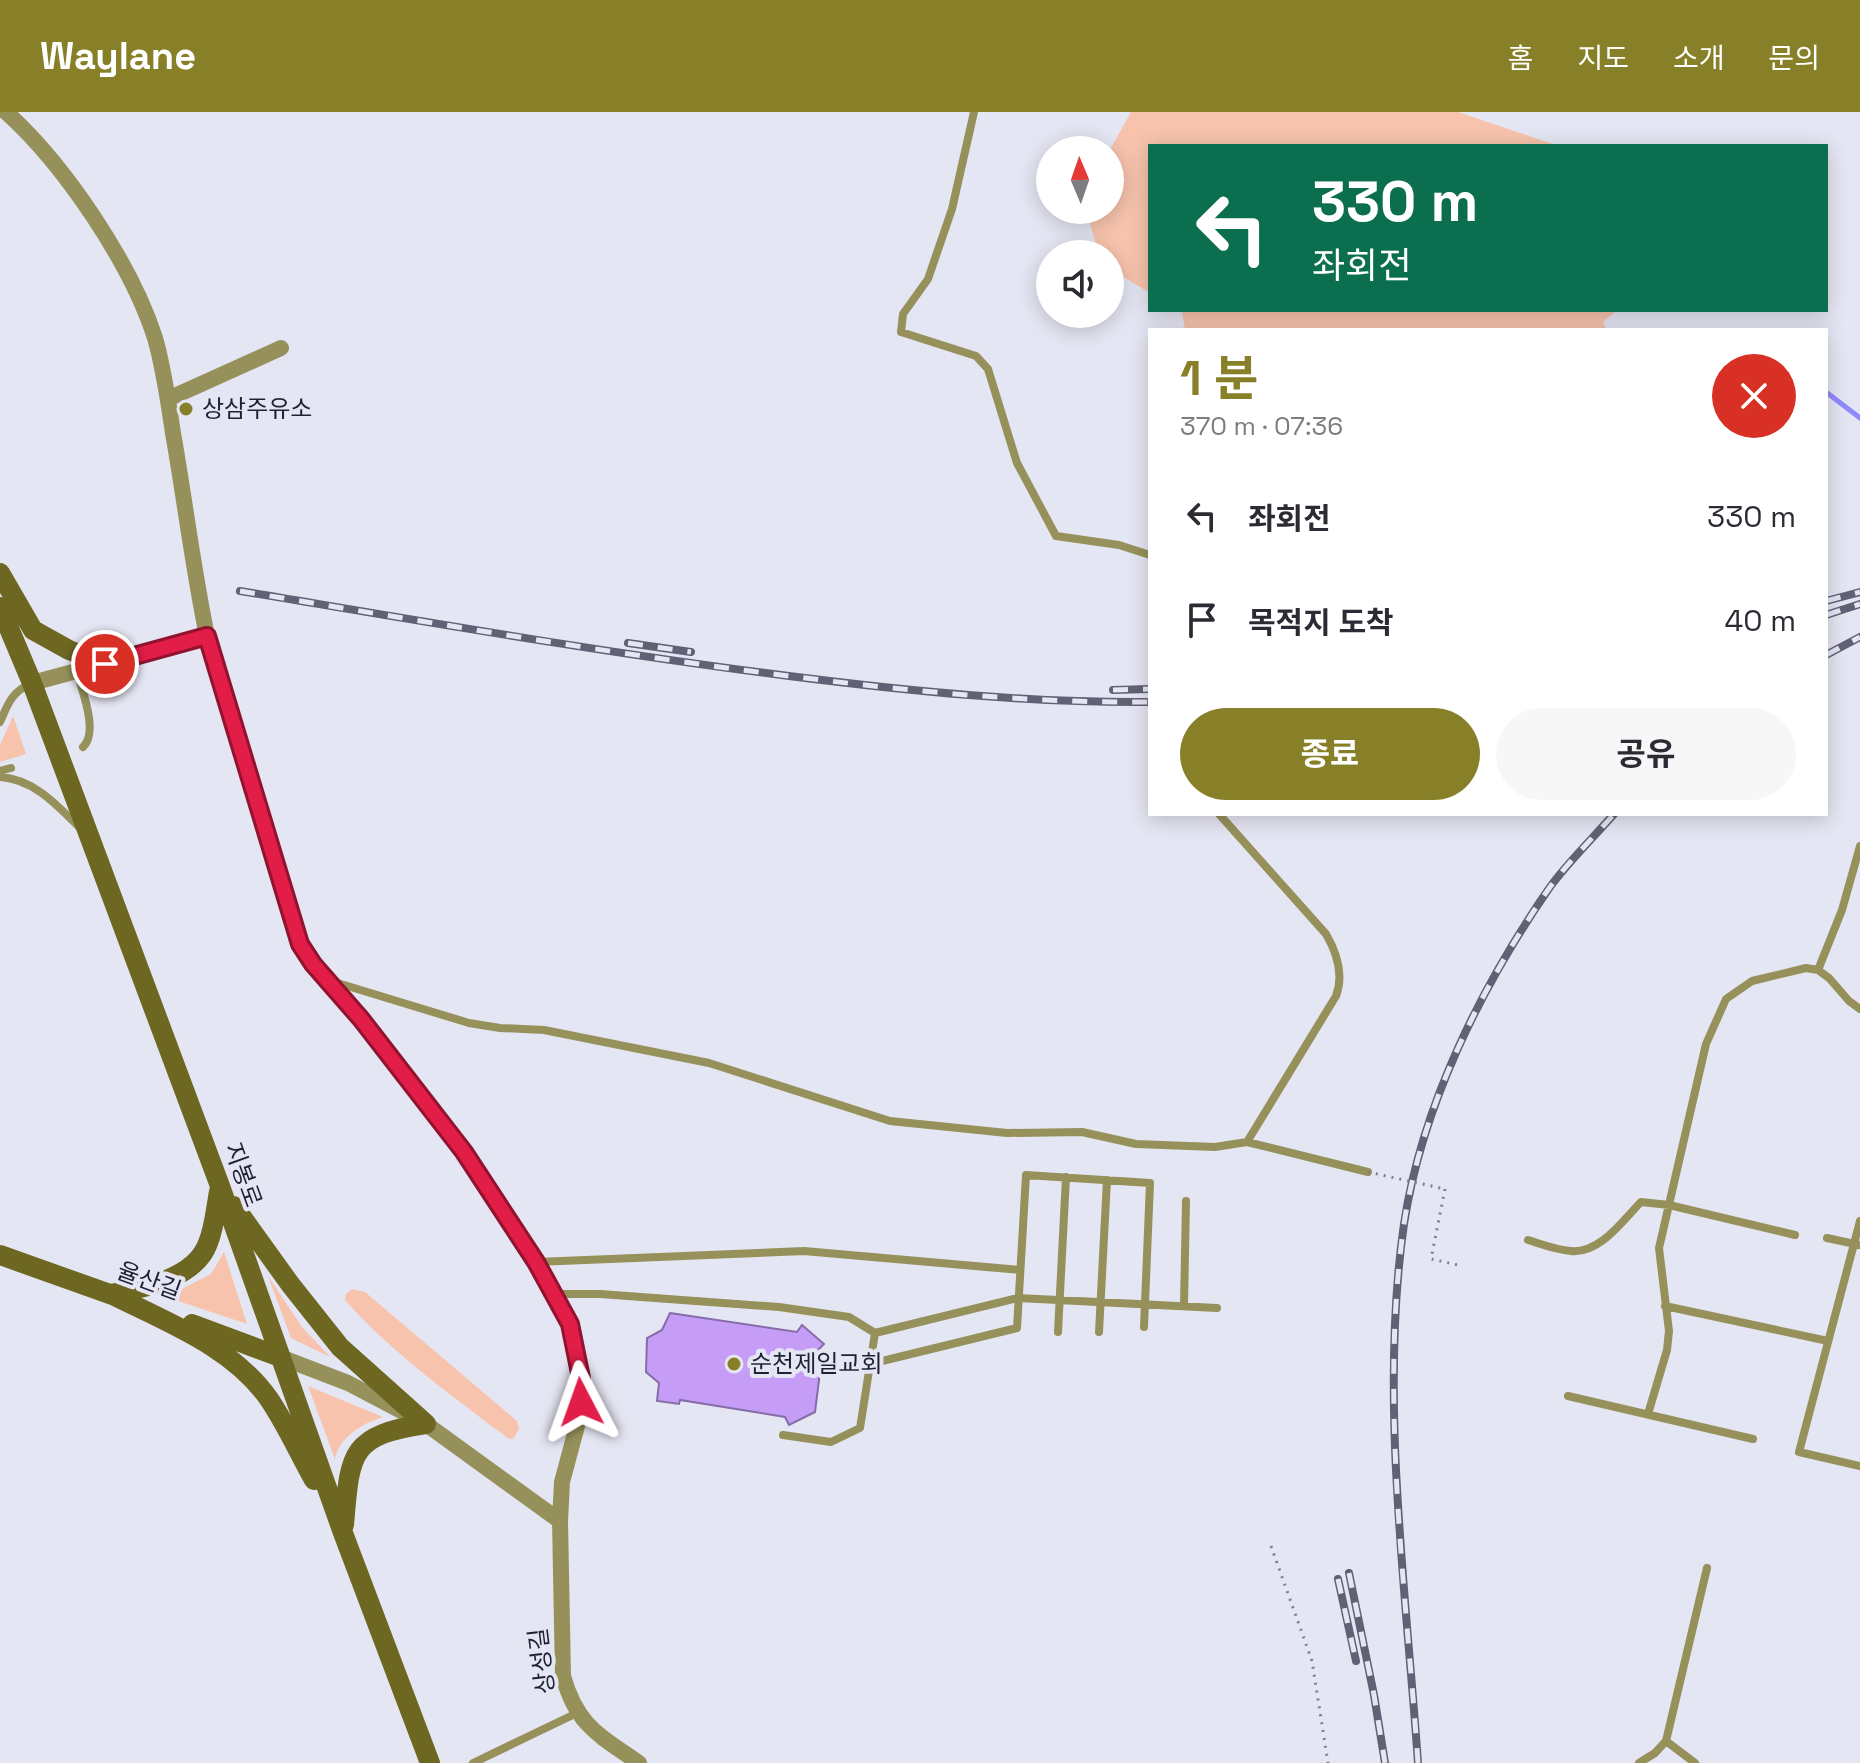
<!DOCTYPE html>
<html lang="ko">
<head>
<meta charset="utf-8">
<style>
	:root { --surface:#fff; --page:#f7f7f7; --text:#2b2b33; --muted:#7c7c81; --accent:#888028 }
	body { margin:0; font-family:"Space Grotesk","Noto Sans KR",sans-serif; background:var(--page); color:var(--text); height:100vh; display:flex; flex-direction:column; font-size:30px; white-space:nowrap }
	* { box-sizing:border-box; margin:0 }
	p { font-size:26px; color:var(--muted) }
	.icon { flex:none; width:44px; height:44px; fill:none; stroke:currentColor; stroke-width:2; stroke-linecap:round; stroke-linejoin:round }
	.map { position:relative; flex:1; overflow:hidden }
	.panel { position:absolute; left:1148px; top:216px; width:680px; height:488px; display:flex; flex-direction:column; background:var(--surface); border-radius:0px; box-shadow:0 4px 20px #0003 }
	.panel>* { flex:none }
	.top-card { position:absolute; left:1148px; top:32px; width:680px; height:168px; border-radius:0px; box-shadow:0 4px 20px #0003; background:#0b6e4f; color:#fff; overflow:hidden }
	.needle { width:52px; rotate:358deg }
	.buttons { position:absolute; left:1036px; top:24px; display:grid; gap:16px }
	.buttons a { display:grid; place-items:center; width:88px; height:88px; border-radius:50%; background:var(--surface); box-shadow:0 4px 20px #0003; font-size:40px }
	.pin { position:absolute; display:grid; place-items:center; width:68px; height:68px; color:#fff; margin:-34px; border:4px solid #fff; border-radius:50%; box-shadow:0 2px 8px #0007 }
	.me { position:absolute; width:88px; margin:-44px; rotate:356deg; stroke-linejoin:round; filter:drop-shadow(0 0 6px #0008) }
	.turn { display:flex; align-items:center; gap:28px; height:168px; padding:0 32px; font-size:36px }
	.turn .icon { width:104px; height:104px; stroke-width:2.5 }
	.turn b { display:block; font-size:56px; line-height:68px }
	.round { display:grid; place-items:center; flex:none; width:84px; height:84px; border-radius:42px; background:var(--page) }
	.summary { display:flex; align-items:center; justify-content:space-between; height:136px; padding:0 32px }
	h1 { font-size:48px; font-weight:700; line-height:60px; color:var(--accent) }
	.button { display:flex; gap:16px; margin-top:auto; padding:16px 32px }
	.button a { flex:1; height:92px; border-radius:48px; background:var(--accent); color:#fff; font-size:32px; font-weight:700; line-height:92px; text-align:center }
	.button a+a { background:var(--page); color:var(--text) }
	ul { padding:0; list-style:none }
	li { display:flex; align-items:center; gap:24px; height:104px; padding:0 32px }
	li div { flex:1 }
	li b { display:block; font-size:30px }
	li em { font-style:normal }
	header { display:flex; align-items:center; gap:48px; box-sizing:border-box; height:112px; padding:0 40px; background:var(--accent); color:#fff }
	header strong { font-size:38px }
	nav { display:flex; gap:44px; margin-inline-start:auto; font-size:28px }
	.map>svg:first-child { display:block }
	.green { fill:#f7c3ad }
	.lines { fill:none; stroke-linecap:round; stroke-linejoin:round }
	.stream { stroke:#918afd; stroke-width:5 }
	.building { fill:#c59df7; stroke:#866ca7; stroke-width:2 }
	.path { stroke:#7e7e91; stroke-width:3; stroke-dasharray:2 6; stroke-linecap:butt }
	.lane { stroke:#96915b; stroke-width:8 }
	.street { stroke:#96915b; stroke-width:16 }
	.secondary { stroke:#6d6722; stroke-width:20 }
	.rail-casing { stroke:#616175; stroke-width:8 }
	.rail { stroke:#e5e6f3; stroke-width:5; stroke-dasharray:15; stroke-linecap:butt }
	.path-bridge { stroke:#7e7e91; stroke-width:3; stroke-dasharray:2 6; stroke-linecap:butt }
	.route-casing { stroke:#92132f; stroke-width:20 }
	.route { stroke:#e11d48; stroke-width:14 }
	.poi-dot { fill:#888028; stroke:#e5e6f3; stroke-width:3 }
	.labels { text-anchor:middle; stroke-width:8; stroke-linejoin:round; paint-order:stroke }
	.poi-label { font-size:24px; fill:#1f1f37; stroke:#e5e6f3; text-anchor:start }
	.street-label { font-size:24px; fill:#1f1f37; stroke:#e5e6f3 }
</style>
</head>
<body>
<header>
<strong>Waylane</strong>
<nav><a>홈</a><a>지도</a><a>소개</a><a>문의</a></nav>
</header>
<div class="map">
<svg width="1860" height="1651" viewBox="0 0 1860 1651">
	<rect width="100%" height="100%" fill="#e5e6f3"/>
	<path class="green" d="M1131,0H1458L1559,34H1150V181L1110,157V142H1099L1086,98H1110V38Z
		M1178,198H1617L1603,210L1607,218H1185L1182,200Z
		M13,604L26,642L0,650V633Z
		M224,1140L247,1212L166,1185L211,1162Z
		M268,1164L302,1215L330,1245L291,1226Z
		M352,1177L365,1180L517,1309L519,1317L514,1326L509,1327C452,1284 393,1242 345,1188L346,1182Z
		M308,1274L383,1305C363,1311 339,1325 335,1347Z"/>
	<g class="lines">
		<path class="stream" d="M1826,280L1860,306"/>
	</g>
	<path class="building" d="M670,1201L797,1220L802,1213L824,1232L817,1239L822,1244L815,1300L789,1313L785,1305L680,1288L679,1292L657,1289L659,1271L646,1260L647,1226L662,1218Z"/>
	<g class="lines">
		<path class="path" d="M1445,1077L1431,1147L1458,1153
			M1271,1434L1312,1549L1328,1651"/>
		<path class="lane" d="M974,0L952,97L928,167L903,202L901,220L976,244L988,257L1017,351L1056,424L1119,433L1150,443
			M77,560C82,579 99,620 83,635
			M0,610C8,592 12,579 31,572
			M0,659L11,656
			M0,665C33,667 56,692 78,714
			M1219,702L1326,822C1337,841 1344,863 1336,884L1247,1030
			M1818,858L1842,798L1860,734
			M331,869L469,911L500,916L544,918L709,951L890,1009L1007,1021L1082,1020L1136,1032L1215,1035L1247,1030L1368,1060
			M1860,1109L1799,1340L1860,1354
			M1827,1126L1860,1133
			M1528,1128C1541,1132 1556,1138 1571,1139C1600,1142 1623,1108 1641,1090L1669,1093L1795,1123
			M536,1150L804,1139L1020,1158
			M556,1182H600L779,1195L849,1205L875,1221L860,1316L831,1330L783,1323
			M1184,1194L1186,1089
			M1665,1194L1828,1229
			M1058,1220L1066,1065
			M1099,1220L1107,1068
			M875,1221L1018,1186L1217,1196
			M870,1252L1017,1216L1026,1063L1150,1071L1144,1215
			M1568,1284L1753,1327
			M1648,1302L1667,1238L1669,1219L1659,1136L1706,932L1726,887L1752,869L1806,856L1818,858L1829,866L1849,889L1860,897
			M473,1651L577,1601
			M1639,1651L1655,1641L1666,1629
			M1695,1651L1666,1629L1707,1456"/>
		<path class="street" d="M6,0C64,52 131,151 155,226C164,257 168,289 173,321C185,389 193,457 207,524L300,832L313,852L361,907L478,1059L555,1182L570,1212L581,1266V1290L577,1314L562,1370L560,1409L563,1564C577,1614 599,1623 639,1651
			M168,287L281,236
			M32,571L207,524
			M280,1245L348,1271L426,1312L560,1409"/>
		<path class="secondary" d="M0,461L33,518L69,538L105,552
			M0,495L32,571L220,1074L343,1421L430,1651
			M234,1094L290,1172L340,1235L426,1312
			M0,1143L121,1186
			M111,1182C166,1210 232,1234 269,1287C286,1312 299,1341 314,1368
			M111,1182C144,1176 195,1167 208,1131C215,1114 216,1093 220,1075
			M192,1212L280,1245
			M344,1413C350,1342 349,1323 426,1312"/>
		<g class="rail-casing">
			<path id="rail" d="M240,479C422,509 605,541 789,564C908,579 1029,591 1150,590
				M1826,489L1860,480
				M1826,503L1860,492
				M628,531L691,540
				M1826,543L1860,525
				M1113,578L1150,577
				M1349,1461L1374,1583L1385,1651
				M1338,1467L1356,1549
				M1418,1651C1406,1477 1379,1284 1404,1112C1422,993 1482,873 1550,775C1569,749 1593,726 1614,702"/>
		</g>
		<use href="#rail" class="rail"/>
		<path class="path-bridge" d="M1368,1060L1445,1077"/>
	</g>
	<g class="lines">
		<g class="route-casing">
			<path id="route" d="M105,552L207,524L300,832L313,852L361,907L464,1040L536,1150L570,1212L581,1266V1290"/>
		</g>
		<use href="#route" class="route"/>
	</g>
	<g class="poi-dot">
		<circle cx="186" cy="297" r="8"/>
		<circle cx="734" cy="1252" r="8"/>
	</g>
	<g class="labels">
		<g class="poi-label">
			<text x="202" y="305">상삼주유소</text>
			<text x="750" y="1260">순천제일교회</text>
		</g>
		<g class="street-label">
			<text transform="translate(243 1063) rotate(70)" y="8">지봉로</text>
			<text transform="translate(149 1169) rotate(20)" y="8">율산길</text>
			<text transform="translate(542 1549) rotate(-97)" y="8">상성길</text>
		</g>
	</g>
</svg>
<div class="buttons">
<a><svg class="needle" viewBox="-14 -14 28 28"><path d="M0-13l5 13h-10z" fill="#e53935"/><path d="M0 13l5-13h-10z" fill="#7c7c81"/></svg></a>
<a><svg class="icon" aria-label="sound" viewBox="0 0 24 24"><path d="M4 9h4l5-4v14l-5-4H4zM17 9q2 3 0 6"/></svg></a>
</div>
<div class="pin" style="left:105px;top:552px;background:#d93025"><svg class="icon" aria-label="arrive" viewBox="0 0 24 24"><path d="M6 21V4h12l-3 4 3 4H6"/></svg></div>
<svg class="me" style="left:581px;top:1290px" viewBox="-20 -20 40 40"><path d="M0-17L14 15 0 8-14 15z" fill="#e11d48" stroke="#fff" stroke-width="4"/></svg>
<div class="top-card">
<div class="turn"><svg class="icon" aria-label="left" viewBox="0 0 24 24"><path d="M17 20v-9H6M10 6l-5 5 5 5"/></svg><div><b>330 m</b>좌회전</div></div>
</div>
<section class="panel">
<div class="summary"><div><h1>1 분</h1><p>370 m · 07:36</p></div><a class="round" style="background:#d93025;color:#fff"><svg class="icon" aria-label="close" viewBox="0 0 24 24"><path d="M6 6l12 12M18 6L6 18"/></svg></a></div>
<ul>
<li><svg class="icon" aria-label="left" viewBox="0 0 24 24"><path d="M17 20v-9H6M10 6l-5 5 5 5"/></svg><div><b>좌회전</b></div><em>330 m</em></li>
<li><svg class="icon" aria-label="arrive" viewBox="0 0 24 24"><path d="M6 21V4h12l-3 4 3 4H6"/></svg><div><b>목적지 도착</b></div><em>40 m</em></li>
</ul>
<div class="button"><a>종료</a><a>공유</a></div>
</section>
</div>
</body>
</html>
